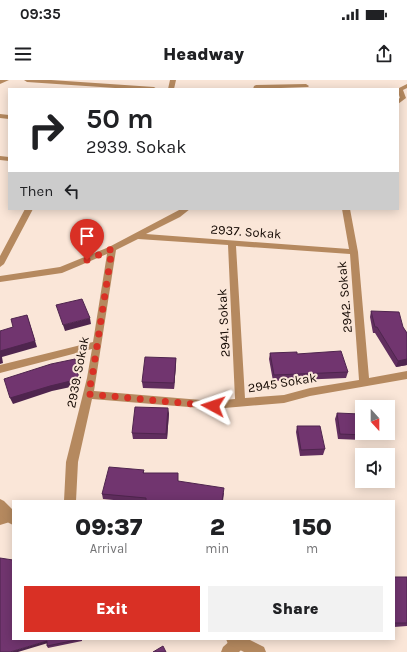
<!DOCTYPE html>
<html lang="en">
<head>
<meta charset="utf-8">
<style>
	:root { --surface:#fff; --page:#f2f2f2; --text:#202124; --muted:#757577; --accent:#d93025 }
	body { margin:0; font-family:Karla,sans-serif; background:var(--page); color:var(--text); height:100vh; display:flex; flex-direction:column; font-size:15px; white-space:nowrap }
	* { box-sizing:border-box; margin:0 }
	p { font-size:13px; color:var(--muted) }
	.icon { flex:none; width:22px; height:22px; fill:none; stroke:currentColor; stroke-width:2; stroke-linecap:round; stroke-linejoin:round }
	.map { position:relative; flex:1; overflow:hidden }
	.side { position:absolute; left:12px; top:420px; width:383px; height:140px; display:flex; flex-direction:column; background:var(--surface); border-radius:0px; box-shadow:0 2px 10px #0003 }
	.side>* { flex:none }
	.guide { position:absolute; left:8px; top:8px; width:391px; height:122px; border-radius:0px; box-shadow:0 2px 10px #0003; background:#fff; color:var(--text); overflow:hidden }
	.needle { width:26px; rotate:159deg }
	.fabs { position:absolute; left:355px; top:320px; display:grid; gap:8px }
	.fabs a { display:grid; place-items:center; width:40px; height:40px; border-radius:0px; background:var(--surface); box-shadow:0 2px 10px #0003; font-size:20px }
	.pin { position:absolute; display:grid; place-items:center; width:34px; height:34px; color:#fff; margin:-41px -17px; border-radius:50% 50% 50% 0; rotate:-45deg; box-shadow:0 0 4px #0007 }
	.pin .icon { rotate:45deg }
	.me { position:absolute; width:44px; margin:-22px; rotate:275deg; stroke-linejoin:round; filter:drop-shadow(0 0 3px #0008) }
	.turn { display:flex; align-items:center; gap:14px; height:84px; padding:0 12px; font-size:18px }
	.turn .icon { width:52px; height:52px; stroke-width:2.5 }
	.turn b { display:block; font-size:28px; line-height:34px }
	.then { display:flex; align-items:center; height:38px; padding:0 12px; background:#0003; gap:8px; font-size:15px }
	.eta { display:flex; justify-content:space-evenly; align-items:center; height:68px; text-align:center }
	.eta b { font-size:24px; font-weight:800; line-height:28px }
	.button { display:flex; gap:8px; margin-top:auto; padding:8px 12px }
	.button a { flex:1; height:46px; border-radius:0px; background:var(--accent); color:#fff; font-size:16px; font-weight:800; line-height:46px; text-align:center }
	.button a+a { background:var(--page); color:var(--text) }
	.status { display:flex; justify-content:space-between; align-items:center; height:28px; padding:0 20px; background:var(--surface); direction:ltr }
	.status svg { height:11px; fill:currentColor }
	header { display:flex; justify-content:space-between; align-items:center; height:52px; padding:0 12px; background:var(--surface); font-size:18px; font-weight:800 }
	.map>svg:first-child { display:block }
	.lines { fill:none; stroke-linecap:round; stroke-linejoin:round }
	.minor { fill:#b5895f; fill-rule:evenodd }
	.tertiary { fill:#b5895f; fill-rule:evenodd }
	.wall { fill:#612e5f }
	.shaded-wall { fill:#4f254e }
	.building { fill:#71356f; stroke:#4f254e }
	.route { stroke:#d93025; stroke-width:7; stroke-dasharray:0 12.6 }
	.labels { text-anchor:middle; stroke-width:4; stroke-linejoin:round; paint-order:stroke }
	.street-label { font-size:13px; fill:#150a04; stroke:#fae6d8 }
</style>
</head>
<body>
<div class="status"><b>09:35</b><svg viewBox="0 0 49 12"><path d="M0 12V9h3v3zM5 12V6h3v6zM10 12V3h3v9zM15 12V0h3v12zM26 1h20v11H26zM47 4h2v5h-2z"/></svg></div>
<header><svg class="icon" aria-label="menu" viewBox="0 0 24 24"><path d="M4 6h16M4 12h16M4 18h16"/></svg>Headway<svg class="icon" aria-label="share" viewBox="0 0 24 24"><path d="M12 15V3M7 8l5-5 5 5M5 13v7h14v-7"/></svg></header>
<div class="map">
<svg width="407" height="572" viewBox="0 0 407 572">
	<rect width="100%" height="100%" fill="#fae6d8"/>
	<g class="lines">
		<path class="minor" d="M0,0H9L0,4Z
			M24,0H51L154,7L157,9H130L27,2Z
			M170,0H176L174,9H168Z
			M306,4L309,6L308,7L253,9L254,6L256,5Z
			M407,4V8L403,10L406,18L398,24V19L400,18L397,9Z
			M0,34L9,35V39L0,38Z
			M0,76L9,77V81L0,80Z
			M25,129H33L4,184L0,187V176Z
			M181,129H190L180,137L146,154L349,169L342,129H350L358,172L369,298L407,291V299L310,316L284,323L213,329L92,319L78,382L76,421H64L66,382L87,298L92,269L0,293V285L93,262L107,174L62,193L0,202V196L60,187L109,167ZM138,159L228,165L235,319L213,321L94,311L116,170ZM236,166L350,174L359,300L310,308L284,315L245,318Z
			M10,430L13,431V441L0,445V433Z
			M232,559H245L246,562L244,567L239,572H221L223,567Z"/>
		<path class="tertiary" d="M0,419L4,421L13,430V445L9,443L0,434Z
			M226,559H248L264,567L266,572H244L228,564Z"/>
	</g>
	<path class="wall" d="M371,231L403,247L407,253V285L396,287L375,253H373L370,237Z
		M270,273L297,274L348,292L346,298L273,301L269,279Z
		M176,278V283L174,309L143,308L142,302Z
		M169,333L167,359H133L132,353Z
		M337,333L364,355L362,360L338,359L335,339Z
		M297,346L325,369L323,375L300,376L296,352Z
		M144,390V393L224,413L223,421H124L103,419L102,414Z
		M394,497H407V546L394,547Z
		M13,559H82V561L48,568L47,566V563Z"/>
	<path class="shaded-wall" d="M27,235L37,267L2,277L3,283L0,284V271Z
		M90,238L91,244L65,251L63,245Z
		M176,278V283L174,309V303Z
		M75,279L80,305L52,311L13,324L10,318Z
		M407,279V285L396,287L398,281Z
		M168,328L169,333L167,359L166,354Z
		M47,561L48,563L18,572H10Z"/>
	<path class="building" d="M82,219L90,238L63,245L56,225Z
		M371,231L399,232L403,247L407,253V279L398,281L377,247H375Z
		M27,235L35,261L0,271V251L13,247L11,239Z
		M341,271L348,292L274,295L270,273L297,272V274Z
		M145,277L176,278L174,303L142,302Z
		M75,279L79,299L50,306L10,318L4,299L51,284Z
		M135,327L168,328L166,354L132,353Z
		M337,333L360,334L362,343V353H364V355L340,354Z
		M297,346H320L325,369L301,370Z
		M109,387L144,390L143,393H178V401L224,408L222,421H146V418L102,414Z
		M0,478L13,480V559H81L47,566V561L10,572H0Z
		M394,497H407V543H394Z
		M163,566L166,572H153Z"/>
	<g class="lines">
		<path class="route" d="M87,180L112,169L92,298L88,314L213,326"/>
	</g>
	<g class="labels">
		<g class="street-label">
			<text transform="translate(246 151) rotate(4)" y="5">2937. Sokak</text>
			<text transform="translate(344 217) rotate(-95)" y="5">2942. Sokak</text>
			<text transform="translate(223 243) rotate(-93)" y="5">2941. Sokak</text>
			<text transform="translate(77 292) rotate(-79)" y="5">2939. Sokak</text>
			<text transform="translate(282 302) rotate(-9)" y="5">2945 Sokak</text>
		</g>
	</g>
</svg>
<div class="fabs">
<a><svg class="needle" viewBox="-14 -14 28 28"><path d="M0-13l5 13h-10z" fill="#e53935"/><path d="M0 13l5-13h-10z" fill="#757577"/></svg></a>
<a><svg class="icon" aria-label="sound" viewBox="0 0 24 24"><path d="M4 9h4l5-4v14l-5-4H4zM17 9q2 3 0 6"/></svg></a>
</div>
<div class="pin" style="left:87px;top:180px;background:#d93025"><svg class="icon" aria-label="arrive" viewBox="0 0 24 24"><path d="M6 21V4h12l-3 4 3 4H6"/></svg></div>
<svg class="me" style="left:213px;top:326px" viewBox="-20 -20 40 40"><path d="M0-17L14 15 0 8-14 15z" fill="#d93025" stroke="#fff" stroke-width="4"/></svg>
<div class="guide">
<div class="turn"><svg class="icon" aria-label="right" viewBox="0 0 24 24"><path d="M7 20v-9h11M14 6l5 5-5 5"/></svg><div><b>50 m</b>2939. Sokak</div></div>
<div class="then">Then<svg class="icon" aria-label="left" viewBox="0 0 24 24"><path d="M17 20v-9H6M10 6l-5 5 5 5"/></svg></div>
</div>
<section class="side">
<div class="eta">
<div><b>09:37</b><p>Arrival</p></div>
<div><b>2</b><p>min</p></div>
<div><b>150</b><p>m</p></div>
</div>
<div class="button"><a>Exit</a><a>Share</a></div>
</section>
</div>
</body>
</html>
